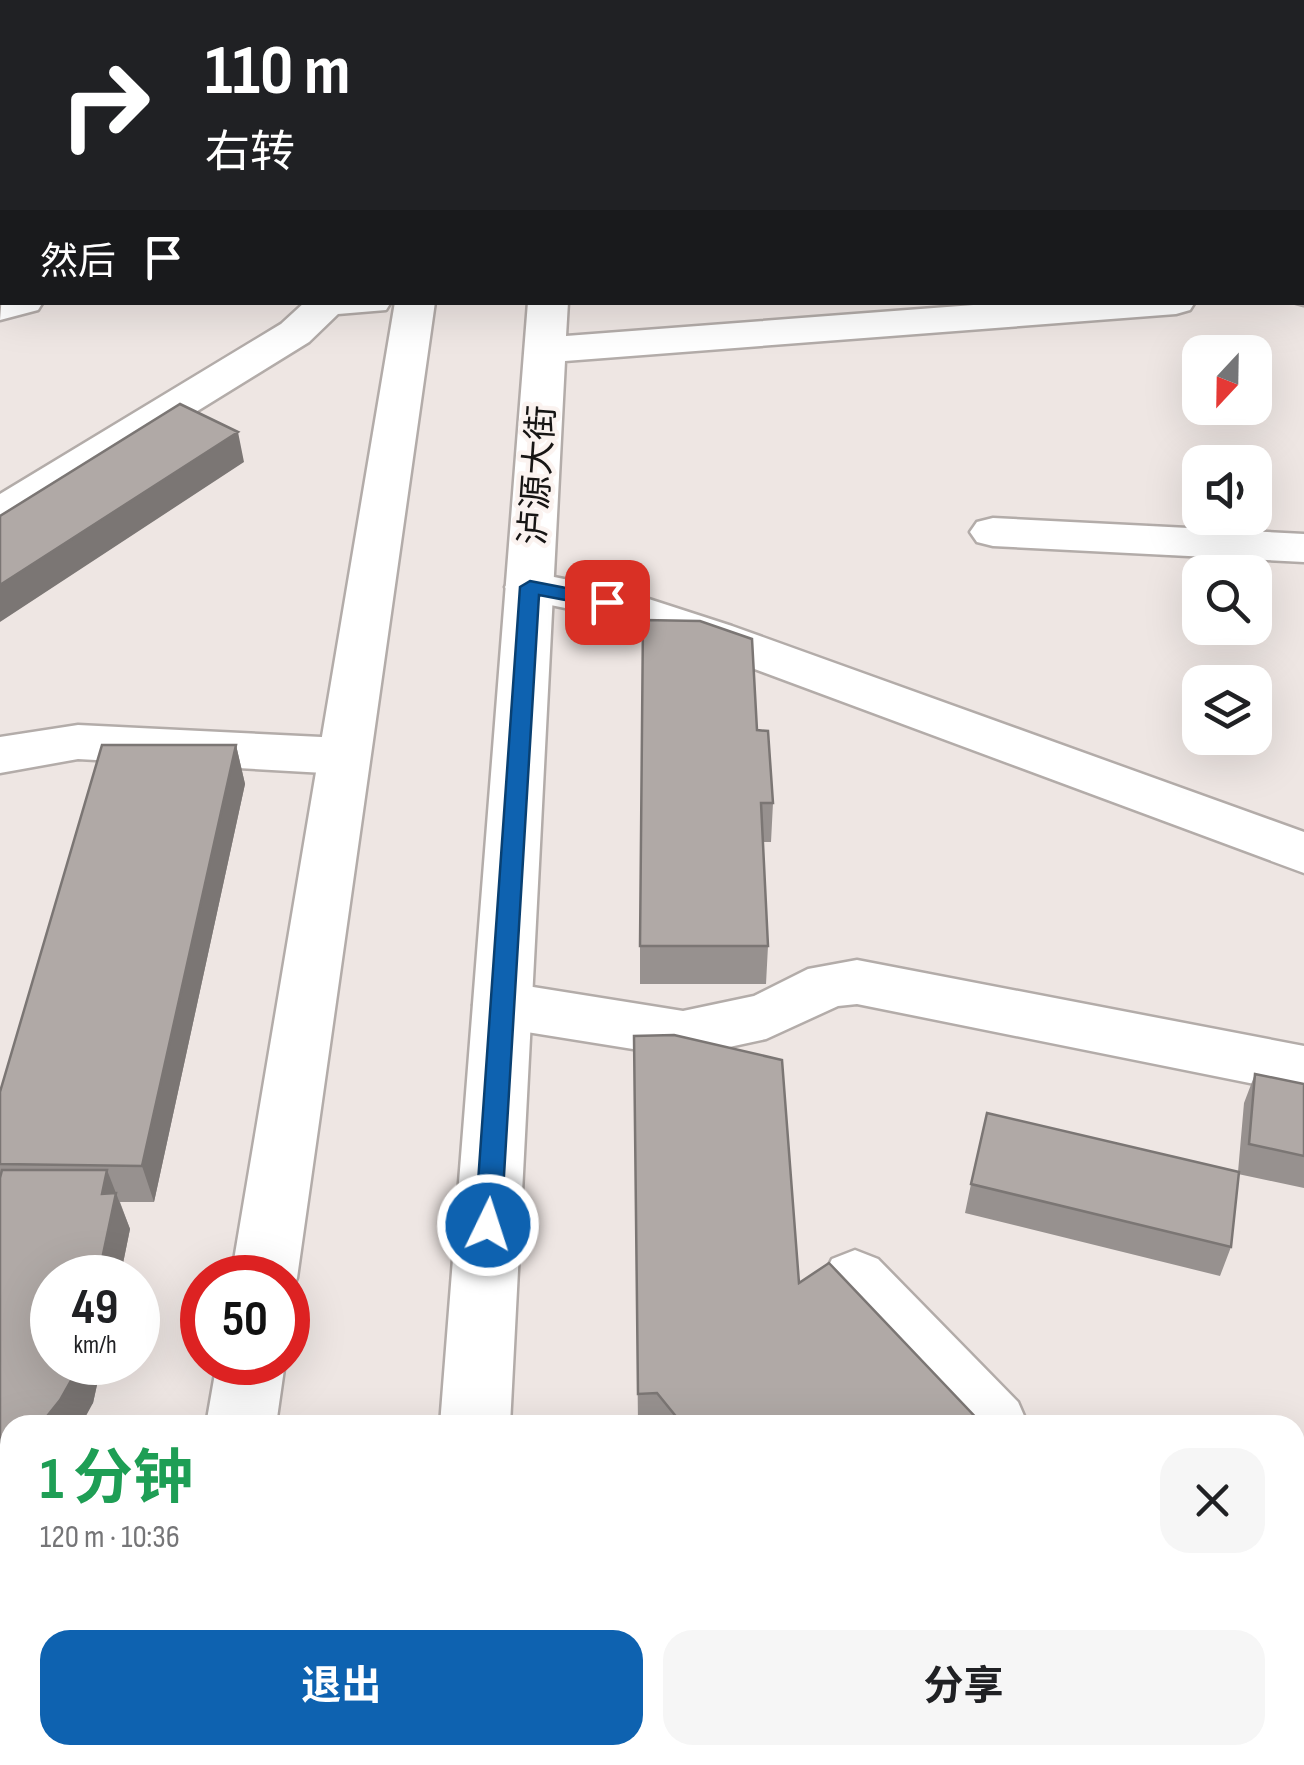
<!DOCTYPE html>
<html lang="zh">
<head>
<meta charset="utf-8">
<style>
	:root { --surface:#fff; --page:#f6f6f6; --text:#202124; --muted:#757577; --accent:#0e62b0 }
	body { margin:0; font-family:"Sofia Sans Condensed","Noto Sans SC",sans-serif; background:var(--page); color:var(--text); height:100vh; display:flex; flex-direction:column; font-size:38px; white-space:nowrap }
	* { box-sizing:border-box; margin:0 }
	p { font-size:32px; color:var(--muted) }
	.icon { flex:none; width:55px; height:55px; fill:none; stroke:currentColor; stroke-width:2; stroke-linecap:round; stroke-linejoin:round }
	.map { position:relative; flex:1; overflow:hidden }
	.details { position:absolute; left:0px; top:1415px; width:1305px; height:350px; display:flex; flex-direction:column; background:var(--surface); border-radius:30px 30px 0 0; box-shadow:0 10px 40px #0002 }
	.details>* { flex:none }
	.top-card { position:absolute; left:0px; top:0px; width:1305px; height:305px; box-shadow:0 10px 40px #0002; background:#202124; color:#fff; overflow:hidden }
	.needle { width:65px; rotate:202deg }
	.tools { position:absolute; left:1182px; top:335px; display:grid; gap:20px }
	.tools a { display:grid; place-items:center; width:90px; height:90px; border-radius:20px; background:var(--surface); box-shadow:0 10px 40px #0002; font-size:50px }
	.speed { position:absolute; left:30px; top:1255px; display:flex; gap:20px; font-size:50px; font-weight:700; text-align:center }
	.speed>* { display:grid; place-content:center; width:130px; height:130px; border-radius:50%; background:var(--surface); box-shadow:0 10px 40px #0002; line-height:1 }
	.speed small { font-size:25px; font-weight:400 }
	.speed .limit { border:15px solid #d22; background:#fff; color:#111 }
	.pin { position:absolute; display:grid; place-items:center; width:85px; height:85px; color:#fff; margin:-42px; border-radius:20px; box-shadow:0 5px 15px #0006 }
	.me { position:absolute; width:110px; margin:-55px; rotate:4deg; stroke-linejoin:round; filter:drop-shadow(0 0 8px #0008) }
	.turn { display:flex; align-items:center; gap:35px; height:210px; padding:0 40px; font-size:45px }
	.turn .icon { width:130px; height:130px; stroke-width:2.5 }
	.turn b { display:block; font-size:70px; line-height:85px }
	.then { display:flex; align-items:center; height:95px; padding:0 40px; background:#0003; gap:20px; font-size:38px }
	.round { display:grid; place-items:center; flex:none; width:105px; height:105px; border-radius:30px; background:var(--page) }
	.headline { display:flex; align-items:center; justify-content:space-between; height:170px; padding:0 40px }
	h1 { font-size:60px; font-weight:700; line-height:75px; color:#1e9e55 }
	.action { display:flex; gap:20px; margin-top:auto; padding:20px 40px }
	.action a { flex:1; height:115px; border-radius:30px; background:var(--accent); color:#fff; font-size:40px; font-weight:700; line-height:115px; text-align:center }
	.action a+a { background:var(--page); color:var(--text) }
	.map>svg:first-child { display:block }
	.lines { fill:none; stroke-linecap:round; stroke-linejoin:round }
	.minor-casing { stroke:#b3aca9; stroke-width:5 }
	.major-casing { stroke:#b3aca9; stroke-width:5 }
	.minor { fill:#fff; fill-rule:evenodd }
	.major { fill:#fff; fill-rule:evenodd }
	.wall { fill:#97918f }
	.shaded-wall { fill:#7b7674 }
	.building { fill:#b0a9a6; stroke:#7b7674; stroke-width:2.5 }
	.route { fill:#0e62b0; stroke:#094072; stroke-width:2.5 }
	.labels { text-anchor:middle; stroke-width:9; stroke-linejoin:round; paint-order:stroke }
	.street-label { font-size:35px; fill:#171514; stroke:#fbf3f0 }
</style>
</head>
<body>
<div class="map">
<svg width="1304" height="1765" viewBox="0 0 1304 1765">
	<rect width="100%" height="100%" fill="#eee6e3"/>
	<g class="lines">
		<g class="minor-casing">
			<path id="minor" d="M39,0H71L73,2H41Z
				M0,37H2V57H0Z
				M1302,83H1304V104H1302Z
				M1302,162H1304V184H1302Z
				M0,172H2V194H0Z
				M2,295V302H43L38,310L0,320Z
				M305,302H391L386,310L338,314L309,342L16,523L0,527V494L281,324Z
				M993,518L1304,534V562L993,546L977,542L970,532L977,522Z
				M529,572L624,591L732,626L1304,832V873L698,648L599,615L512,597L505,587L512,577Z
				M78,725L342,738L360,743L368,756L360,769L342,774L78,759L0,773V737Z
				M857,960L1304,1046V1094L857,1004L838,1006L766,1039L683,1057L502,1028L481,1021L473,1005L481,989L502,982L683,1011L754,996L808,969Z
				M855,1250L878,1259L1018,1402L1028,1425H948L832,1299L822,1279L832,1259Z
				M1295,1653L1304,1656V1732L1295,1729Z"/>
		</g>
		<g class="major-casing">
			<path id="major" d="M450,0H482V2H451Z
				M545,0H577V2H546Z
				M1304,281V305L1293,302H1302Z
				M395,302H435L297,1278L288,1298V1278H231Z
				M528,302H568L566,336L1013,302H1195L1190,310L1176,314L565,361L510,1425H440Z
				M217,1362H285L276,1425H206Z
				M150,1755H228L226,1765H148Z
				M412,1755H490L489,1765H411Z"/>
		</g>
		<use href="#minor" class="minor"/>
		<use href="#major" class="major"/>
	</g>
	<path class="wall" d="M258,0H401V2H258Z
		M757,730L773,803L771,842H763L768,946L766,984H640V946Z
		M236,745L245,784L154,1202H120L130,1229L120,1278H52V1362H102L93,1403L0,1504V1092Z
		M634,1036L799,1283L983,1425H638Z
		M1255,1074L1304,1084V1188L1238,1174L1231,1247L1220,1276L965,1213L971,1184L1238,1172L1244,1103Z
		M923,1755H1295L1304,1765H932Z"/>
	<path class="shaded-wall" d="M238,432L244,462L0,622V585Z
		M236,745L245,784L154,1202L142,1166Z
		M107,1170L130,1229L120,1278H98L102,1194Z
		M79,1362H102L93,1403L81,1425H40Z
		M10,1454V1499L0,1504V1461Z"/>
	<path class="building" d="M180,404L238,432L0,585V516Z
		M643,620L700,621L752,639L757,730L768,731L773,803H761L768,946H640Z
		M102,745H236L142,1166L0,1164V1092Z
		M674,1035L782,1060L799,1283L829,1263L983,1425H683L657,1393L638,1394L634,1036Z
		M1255,1074L1304,1084V1156L1249,1144Z
		M987,1113L1239,1172L1231,1247L971,1184Z
		M2,1170H107L102,1194L116,1193L98,1278H52V1362H79L78,1368L60,1400L40,1425H10V1454L0,1461V1178Z
		M1295,1694L1304,1697V1765H963L955,1755H1295Z"/>
	<path class="route" d="M530,581L607,596L617,602L607,608L539,595L501,1225L497,1233L488,1236L479,1233L475,1225L520,587Z"/>
	<g class="labels">
		<g class="street-label">
			<text transform="translate(537 475) rotate(-86)" y="12">泸源大街</text>
		</g>
	</g>
</svg>
<div class="tools">
<a><svg class="needle" viewBox="-14 -14 28 28"><path d="M0-13l5 13h-10z" fill="#e53935"/><path d="M0 13l5-13h-10z" fill="#757577"/></svg></a>
<a><svg class="icon" aria-label="sound" viewBox="0 0 24 24"><path d="M4 9h4l5-4v14l-5-4H4zM17 9q2 3 0 6"/></svg></a>
<a><svg class="icon" aria-label="search" viewBox="0 0 24 24"><circle cx="10" cy="10" r="6"/><path d="M15 15l6 6"/></svg></a>
<a><svg class="icon" aria-label="layers" viewBox="0 0 24 24"><path d="M12 4l9 5-9 5-9-5zM3 14l9 5 9-5"/></svg></a>
</div>
<div class="speed"><div>49<small>km/h</small></div><div class="limit">50</div></div>
<div class="pin" style="left:607px;top:602px;background:#d93025"><svg class="icon" aria-label="arrive" viewBox="0 0 24 24"><path d="M6 21V4h12l-3 4 3 4H6"/></svg></div>
<svg class="me" style="left:488px;top:1225px" viewBox="-20 -20 40 40"><circle r="17" fill="#0e62b0" stroke="#fff" stroke-width="3"/><path d="M0-11L8 9 0 5-8 9z" fill="#fff"/></svg>
<div class="top-card">
<div class="turn"><svg class="icon" aria-label="right" viewBox="0 0 24 24"><path d="M7 20v-9h11M14 6l5 5-5 5"/></svg><div><b>110 m</b>右转</div></div>
<div class="then">然后<svg class="icon" aria-label="arrive" viewBox="0 0 24 24"><path d="M6 21V4h12l-3 4 3 4H6"/></svg></div>
</div>
<section class="details">
<div class="headline"><div><h1>1 分钟</h1><p>120 m · 10:36</p></div><a class="round"><svg class="icon" aria-label="close" viewBox="0 0 24 24"><path d="M6 6l12 12M18 6L6 18"/></svg></a></div>
<div class="action"><a>退出</a><a>分享</a></div>
</section>
</div>
</body>
</html>
